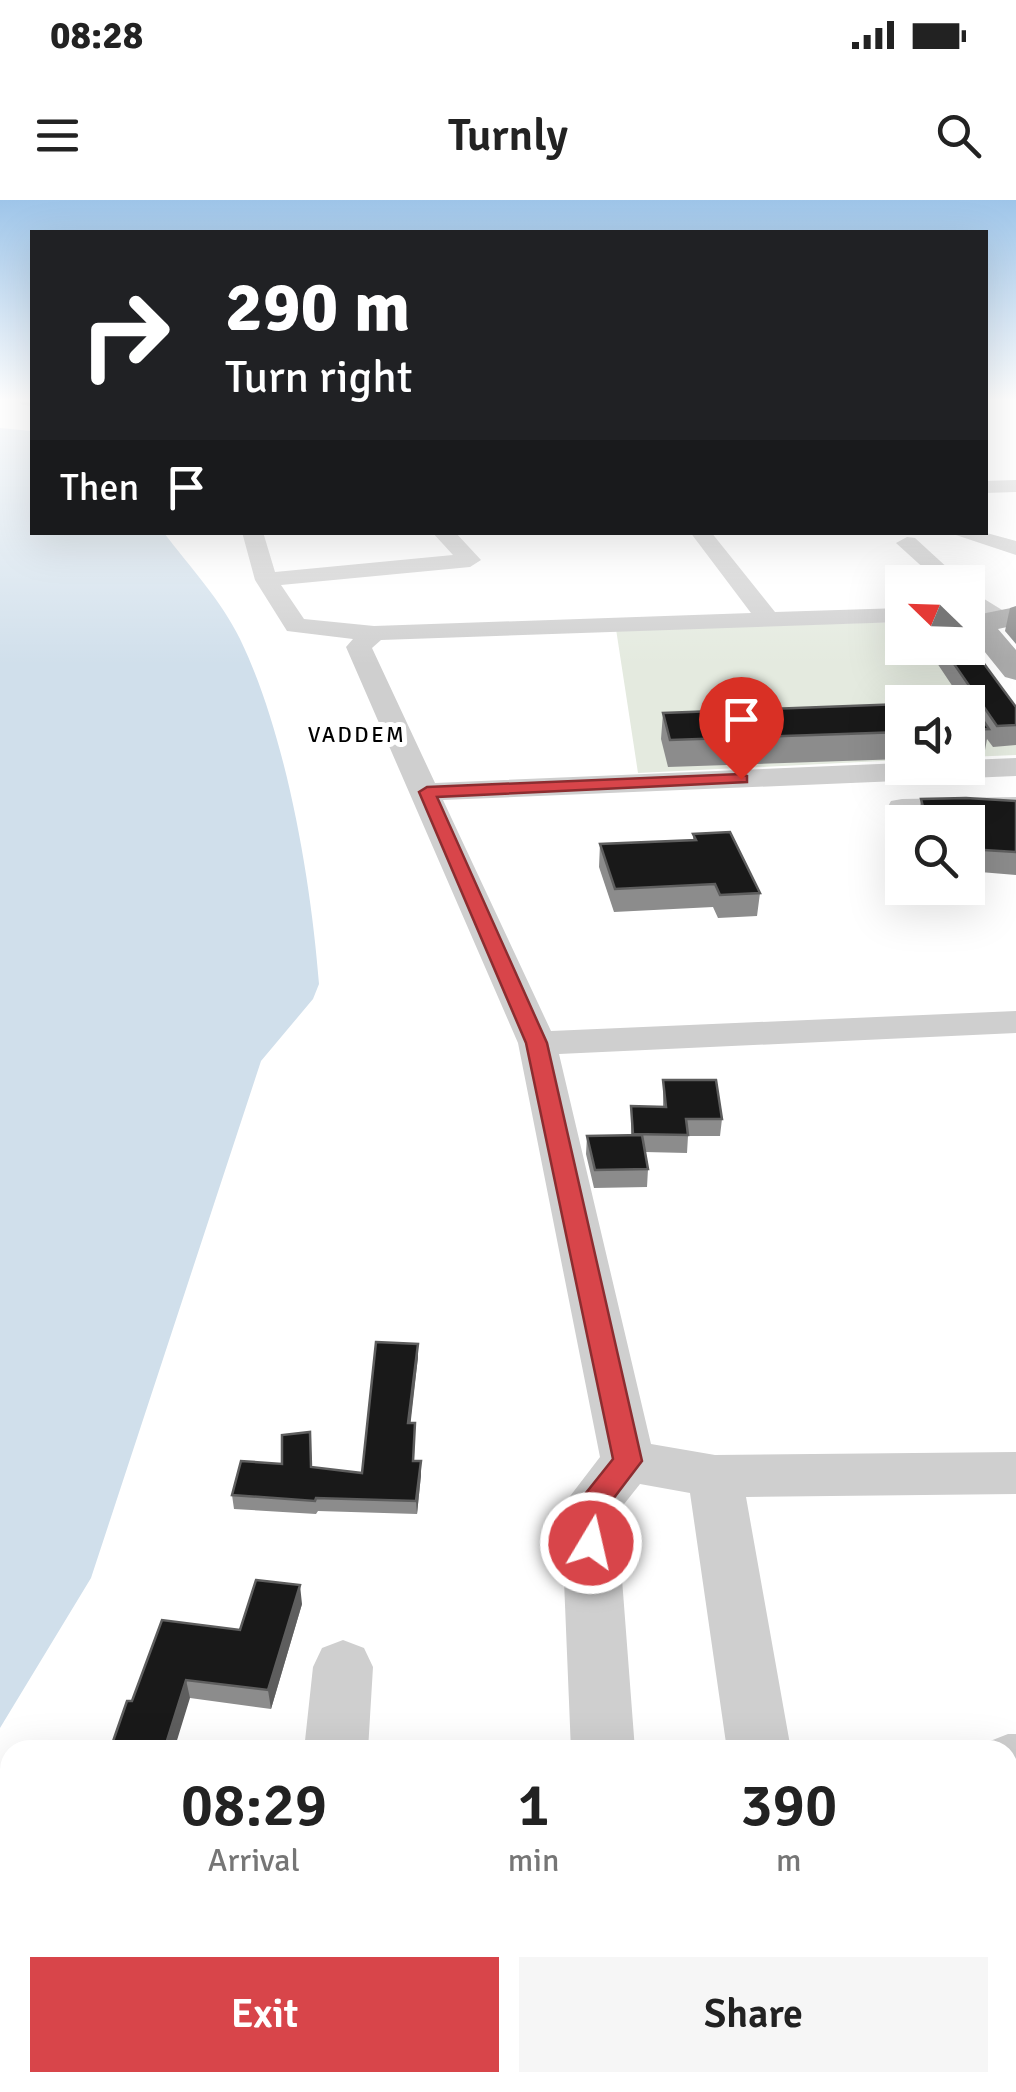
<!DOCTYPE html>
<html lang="en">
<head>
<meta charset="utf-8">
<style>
	:root { --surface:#fff; --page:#f6f6f6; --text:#222; --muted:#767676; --accent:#d8454a }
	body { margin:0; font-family:Signika,sans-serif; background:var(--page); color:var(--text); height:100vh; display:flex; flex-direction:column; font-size:38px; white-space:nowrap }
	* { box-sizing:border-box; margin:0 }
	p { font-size:32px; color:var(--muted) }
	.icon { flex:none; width:55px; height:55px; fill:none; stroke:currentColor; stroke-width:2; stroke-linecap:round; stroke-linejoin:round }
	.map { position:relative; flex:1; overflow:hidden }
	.drawer { position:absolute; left:0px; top:1540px; width:1018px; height:352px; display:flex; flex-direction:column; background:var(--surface); border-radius:30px 30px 0 0; box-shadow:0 10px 40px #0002 }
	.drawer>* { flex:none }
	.top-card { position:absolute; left:30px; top:30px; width:958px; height:305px; border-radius:0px; box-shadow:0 10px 40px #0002; background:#202124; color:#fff; overflow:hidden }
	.needle { width:65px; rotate:293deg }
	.controls { position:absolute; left:885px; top:365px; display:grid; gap:20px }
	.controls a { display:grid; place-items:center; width:100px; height:100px; border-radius:0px; background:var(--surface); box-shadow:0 10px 40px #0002; font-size:50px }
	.pin { position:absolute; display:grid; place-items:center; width:85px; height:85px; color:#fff; margin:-102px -42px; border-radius:50% 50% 50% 0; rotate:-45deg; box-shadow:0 0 10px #0007 }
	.pin .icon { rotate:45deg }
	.me { position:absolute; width:110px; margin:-55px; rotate:9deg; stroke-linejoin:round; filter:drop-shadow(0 0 8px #0008) }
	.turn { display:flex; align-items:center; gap:35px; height:210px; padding:0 30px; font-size:45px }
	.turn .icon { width:130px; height:130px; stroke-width:2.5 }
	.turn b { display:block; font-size:70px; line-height:85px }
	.then { display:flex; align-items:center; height:95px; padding:0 30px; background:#0003; gap:20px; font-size:38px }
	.eta { display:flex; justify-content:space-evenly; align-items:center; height:170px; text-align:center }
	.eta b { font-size:60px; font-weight:600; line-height:70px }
	.primary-button { display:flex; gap:20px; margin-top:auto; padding:20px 30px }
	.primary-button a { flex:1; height:115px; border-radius:0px; background:var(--accent); color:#fff; font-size:40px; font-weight:600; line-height:115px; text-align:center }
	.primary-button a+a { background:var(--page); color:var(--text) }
	.status { display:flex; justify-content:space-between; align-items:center; height:70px; padding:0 50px; background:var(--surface); direction:ltr }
	.status svg { height:28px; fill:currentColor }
	header { display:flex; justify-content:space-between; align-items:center; height:130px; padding:0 30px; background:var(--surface); font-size:45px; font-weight:600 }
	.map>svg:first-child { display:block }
	.green { fill:#e4eadf }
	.water { fill:#d0dfeb }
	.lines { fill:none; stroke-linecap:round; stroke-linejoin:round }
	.minor { fill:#cfcfcf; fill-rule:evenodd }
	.major { fill:#aaa; fill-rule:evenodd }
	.wall { fill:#8c8c8c }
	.shaded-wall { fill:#5e5e5e }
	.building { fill:#191919; stroke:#5e5e5e; stroke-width:2.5 }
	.route { fill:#d8454a; stroke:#8c2d30; stroke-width:2.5 }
	.labels { text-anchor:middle; stroke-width:10; stroke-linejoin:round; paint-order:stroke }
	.far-neighbourhood-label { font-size:22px; letter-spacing:2.5px; fill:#000; stroke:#fff }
</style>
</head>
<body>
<div class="status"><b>08:28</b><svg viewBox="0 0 49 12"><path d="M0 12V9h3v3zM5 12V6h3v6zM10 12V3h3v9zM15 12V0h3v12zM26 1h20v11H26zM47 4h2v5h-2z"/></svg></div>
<header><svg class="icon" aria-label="menu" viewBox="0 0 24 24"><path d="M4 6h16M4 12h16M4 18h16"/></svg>Turnly<svg class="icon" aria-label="search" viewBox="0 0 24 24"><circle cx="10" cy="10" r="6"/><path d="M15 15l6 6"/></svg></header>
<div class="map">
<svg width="1016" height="1892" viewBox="0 0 1016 1892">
	<rect width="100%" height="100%" fill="#fff"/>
	<path class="green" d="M902,422V448H953L1016,525V555L968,557V502H902V560L638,573L616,429Z"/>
	<path class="water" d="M0,228L32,231V332L164,333C190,367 221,400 240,439C286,534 311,679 319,784L313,799L261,861L91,1378L0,1528Z"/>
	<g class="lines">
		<path class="minor" d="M20,201H32V206L22,205Z
			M1016,280V292L985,293V281Z
			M242,332H263L275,372L453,355L432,332H455L481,360L470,367L281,385L304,419L374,426L751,413L690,332H711L775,412L902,408V422L381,440L372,448L435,583L902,563V568H968V560L1016,558V576L443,600L551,831L1016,811V833L559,854L651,1244L715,1255L1016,1252V1294L746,1297L791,1550H727L690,1293L640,1284L617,1313L635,1550H571L561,1308L600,1257L518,843L346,447L353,439L287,431L255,380Z
			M947,332H983L1016,341V355Z
			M907,337L915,338L963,382H939L896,343Z
			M968,389L1007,413L1010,418L1007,423H989L968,407Z
			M1016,597V615L902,617L891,615L887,608L891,601L902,599Z
			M343,1440L364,1448L373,1467L368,1550H304L313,1467L322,1448Z
			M1008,1534H1016V1594L1008,1593V1550H982L985,1543Z
			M289,1882H364L366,1892H290Z
			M585,1882H660L661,1892H585Z
			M764,1882H839L840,1892H764Z"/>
		<path class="major" d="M1016,407V425L998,429L1016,450V480L1005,477L968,431L976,415Z"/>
	</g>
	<path class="wall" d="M1016,406V444L1005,431L1010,408Z
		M927,448H968L1016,507V545L993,547L987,539L984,556H968V502H963Z
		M902,504V559L668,567L661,539L663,513Z
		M921,599L1016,601V675L968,671V622H918Z
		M693,634L760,693L757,716L718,718L713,707L614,712L599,667L600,644L693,640Z
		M663,880L722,919L720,936H688L687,953L645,952L648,969L647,987L594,988L586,954L587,936L631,935V906L663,907Z
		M418,1144V1157L410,1223H415L414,1261H421V1275L417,1314L318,1311L316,1314L234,1309L232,1295L282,1264L310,1232L312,1267L362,1273Z
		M302,1404L271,1509L190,1498L132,1501L240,1430Z"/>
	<path class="shaded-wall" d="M418,1144V1157L409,1237L408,1223Z
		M421,1261V1275L417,1314L416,1301Z
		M300,1385L302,1404L271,1509L268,1490Z
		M186,1480L190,1498L174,1550H164Z
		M10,1735V1767L5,1778L0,1766V1755Z"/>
	<path class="building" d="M968,442L1016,507V525L997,526L943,448H968Z
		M958,502H971L989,529L968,530V502Z
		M902,504V532L670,540L663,513Z
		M966,598L1016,601V652L968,649V622H927L921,599Z
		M730,632L760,693L720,695L715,684L615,689L600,644L696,640L693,634Z
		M663,880H716L722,919H686L688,935L633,934L631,906L666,907Z
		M642,935L648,969L595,970L587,936Z
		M376,1142L418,1144L408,1223H415L413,1261H421L416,1301L316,1298L315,1301L232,1295L241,1261L282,1264V1235L310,1232L311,1267L362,1273Z
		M256,1380L300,1385L268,1490L186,1480L164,1550H110L127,1501H132L162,1420L240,1430Z
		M0,1679L10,1682V1735L0,1755Z"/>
	<linearGradient id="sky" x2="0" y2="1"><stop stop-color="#9ec5e9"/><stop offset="0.43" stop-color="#fff"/><stop offset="1" stop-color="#fff" stop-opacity="0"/></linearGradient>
	<rect width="1016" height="465" fill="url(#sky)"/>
	<path class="route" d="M741,574L747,576V582L437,597L547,843L642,1261L604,1311L606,1343L602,1352L591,1355L580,1352L576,1343L574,1308L613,1259L526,843L419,592L427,587Z"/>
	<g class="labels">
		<g class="far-neighbourhood-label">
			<text x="357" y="542">VADDEM</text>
		</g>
	</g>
</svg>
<div class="controls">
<a><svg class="needle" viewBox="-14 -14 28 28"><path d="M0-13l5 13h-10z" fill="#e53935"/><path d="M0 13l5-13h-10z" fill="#767676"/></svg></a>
<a><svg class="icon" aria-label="sound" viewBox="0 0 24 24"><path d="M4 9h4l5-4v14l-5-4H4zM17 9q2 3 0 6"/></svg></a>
<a><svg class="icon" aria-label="search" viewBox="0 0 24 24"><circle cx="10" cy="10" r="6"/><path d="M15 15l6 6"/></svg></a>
</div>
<div class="pin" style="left:741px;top:579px;background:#d93025"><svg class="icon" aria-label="arrive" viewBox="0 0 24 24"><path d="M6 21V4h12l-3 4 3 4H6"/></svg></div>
<svg class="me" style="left:591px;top:1343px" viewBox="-20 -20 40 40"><circle r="17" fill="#d8454a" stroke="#fff" stroke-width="3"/><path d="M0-11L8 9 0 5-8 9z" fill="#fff"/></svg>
<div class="top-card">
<div class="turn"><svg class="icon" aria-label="right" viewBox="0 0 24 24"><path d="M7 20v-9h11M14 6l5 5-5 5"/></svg><div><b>290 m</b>Turn right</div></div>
<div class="then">Then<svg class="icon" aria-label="arrive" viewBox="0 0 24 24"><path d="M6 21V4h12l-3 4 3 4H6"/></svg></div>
</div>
<section class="drawer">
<div class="eta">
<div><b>08:29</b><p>Arrival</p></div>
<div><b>1</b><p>min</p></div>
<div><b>390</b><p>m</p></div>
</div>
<div class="primary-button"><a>Exit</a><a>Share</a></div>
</section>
</div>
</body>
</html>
